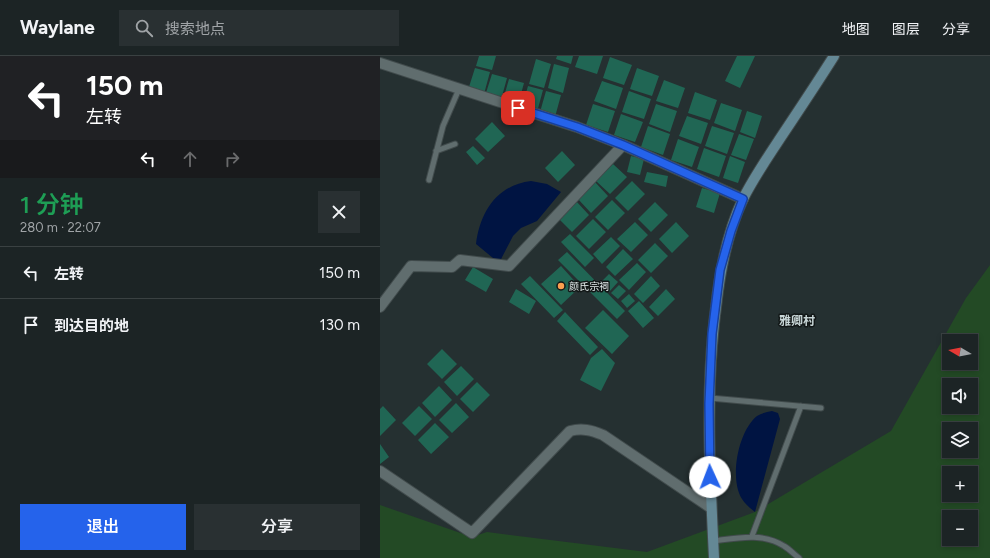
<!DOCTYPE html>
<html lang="zh">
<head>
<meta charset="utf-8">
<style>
	:root { --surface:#1c2425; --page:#293032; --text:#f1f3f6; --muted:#a0a4a7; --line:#3a4142; --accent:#2563eb }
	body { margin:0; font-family:Figtree,"Noto Sans SC",sans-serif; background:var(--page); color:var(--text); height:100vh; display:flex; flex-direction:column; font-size:15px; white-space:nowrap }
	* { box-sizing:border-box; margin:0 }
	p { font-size:13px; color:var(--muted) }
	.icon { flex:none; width:22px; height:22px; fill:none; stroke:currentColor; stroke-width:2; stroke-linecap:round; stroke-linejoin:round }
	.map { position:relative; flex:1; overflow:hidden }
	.drawer { display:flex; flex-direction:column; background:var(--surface); width:380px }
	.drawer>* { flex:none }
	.top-card { background:#202124; color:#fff; overflow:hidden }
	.needle { width:26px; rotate:280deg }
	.controls { position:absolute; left:562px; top:278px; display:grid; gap:8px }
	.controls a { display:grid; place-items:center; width:36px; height:36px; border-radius:0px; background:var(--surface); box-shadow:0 2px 6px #0003,0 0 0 1px var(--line); font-size:20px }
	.pin { position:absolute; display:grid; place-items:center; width:34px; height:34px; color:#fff; margin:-17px; border-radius:8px; box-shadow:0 2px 6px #0006 }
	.me { position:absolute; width:44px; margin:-22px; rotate:358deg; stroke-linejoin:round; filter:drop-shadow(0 0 3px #0008) }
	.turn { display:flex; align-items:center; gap:14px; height:84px; padding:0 20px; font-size:18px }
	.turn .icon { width:52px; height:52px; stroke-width:2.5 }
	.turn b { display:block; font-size:28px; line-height:34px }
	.lanes { display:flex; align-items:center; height:38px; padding:0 20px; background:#0003; justify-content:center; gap:20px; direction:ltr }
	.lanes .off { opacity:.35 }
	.round { display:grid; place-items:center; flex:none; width:42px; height:42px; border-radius:0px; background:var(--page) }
	.head { display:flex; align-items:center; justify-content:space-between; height:68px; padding:0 20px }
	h1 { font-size:24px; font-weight:600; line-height:30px; color:#1e9e55 }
	.button { display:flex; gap:8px; margin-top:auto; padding:8px 20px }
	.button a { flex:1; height:46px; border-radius:0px; background:var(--accent); color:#fff; font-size:16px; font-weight:600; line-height:46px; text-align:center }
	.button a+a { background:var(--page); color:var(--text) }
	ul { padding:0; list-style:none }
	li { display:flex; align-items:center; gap:12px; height:52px; padding:0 20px; border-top:1px solid var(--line) }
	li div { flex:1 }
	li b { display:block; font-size:15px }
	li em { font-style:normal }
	header { display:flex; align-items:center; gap:24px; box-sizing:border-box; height:56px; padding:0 20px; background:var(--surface); border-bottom:1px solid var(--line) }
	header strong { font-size:19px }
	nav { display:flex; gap:22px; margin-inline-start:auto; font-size:14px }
	.search { width:280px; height:36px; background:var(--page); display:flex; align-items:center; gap:10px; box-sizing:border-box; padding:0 14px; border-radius:0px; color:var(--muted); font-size:15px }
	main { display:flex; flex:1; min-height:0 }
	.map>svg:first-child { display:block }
	.green { fill:#234a25; fill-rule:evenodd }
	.water { fill:#001442 }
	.building { fill:#206654 }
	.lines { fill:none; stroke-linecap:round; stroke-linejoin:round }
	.lane-casing { stroke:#414b4c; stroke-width:7 }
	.street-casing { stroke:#414b4c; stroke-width:12 }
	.secondary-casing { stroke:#414b4c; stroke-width:12 }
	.lane { stroke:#606d6e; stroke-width:5 }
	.street { stroke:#606d6e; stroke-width:10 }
	.secondary { stroke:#648895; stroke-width:10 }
	.route-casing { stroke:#184099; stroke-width:10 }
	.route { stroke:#2563eb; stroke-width:7 }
	.poi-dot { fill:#fa9f4f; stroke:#121717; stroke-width:1.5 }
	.labels { text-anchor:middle; stroke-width:3; stroke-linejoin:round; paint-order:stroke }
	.poi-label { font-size:10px; fill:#e6eeee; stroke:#121717; text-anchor:start }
	.quarter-label { font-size:12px; font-weight:bold; fill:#c8d6d7; stroke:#121717 }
</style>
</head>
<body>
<header>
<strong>Waylane</strong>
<div class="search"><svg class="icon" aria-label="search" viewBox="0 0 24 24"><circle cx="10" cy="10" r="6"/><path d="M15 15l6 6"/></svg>搜索地点</div>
<nav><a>地图</a><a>图层</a><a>分享</a></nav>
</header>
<main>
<section class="drawer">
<div class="top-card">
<div class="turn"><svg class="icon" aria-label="left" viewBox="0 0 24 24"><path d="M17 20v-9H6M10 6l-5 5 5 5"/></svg><div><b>150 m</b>左转</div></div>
<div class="lanes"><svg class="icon" aria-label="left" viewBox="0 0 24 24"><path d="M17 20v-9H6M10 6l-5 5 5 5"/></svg><svg class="icon off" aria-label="ahead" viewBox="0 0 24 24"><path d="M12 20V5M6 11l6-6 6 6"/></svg><svg class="icon off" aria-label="right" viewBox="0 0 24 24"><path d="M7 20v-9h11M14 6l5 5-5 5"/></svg></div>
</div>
<div class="head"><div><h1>1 分钟</h1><p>280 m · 22:07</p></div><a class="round"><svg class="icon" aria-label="close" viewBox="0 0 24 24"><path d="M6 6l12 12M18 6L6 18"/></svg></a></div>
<ul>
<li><svg class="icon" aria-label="left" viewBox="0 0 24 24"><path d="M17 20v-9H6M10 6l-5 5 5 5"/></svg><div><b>左转</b></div><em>150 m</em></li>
<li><svg class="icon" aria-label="arrive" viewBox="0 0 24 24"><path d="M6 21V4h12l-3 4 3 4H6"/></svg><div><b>到达目的地</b></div><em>130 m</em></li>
</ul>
<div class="button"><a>退出</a><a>分享</a></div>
</section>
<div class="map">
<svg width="610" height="502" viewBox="0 0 610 502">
	<rect width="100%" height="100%" fill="#253031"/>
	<path class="green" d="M610,209V502H0V449L92,481L107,476L267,496L375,456L511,375L586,242ZM569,285H591V307H569ZM569,329H591V351H569ZM569,373H591V395H569ZM569,417H591V439H569ZM569,461H591V483H569Z"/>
	<path class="water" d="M151,125L167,128L181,136L157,165L141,172L133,180L119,207L96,188C100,156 117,129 151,125Z
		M392,355L398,357L400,363L375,456C370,452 365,448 362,443C349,423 358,375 377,360C382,357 387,356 392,355Z"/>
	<path class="building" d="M99,0H116L112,14L96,10Z
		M177,0H193L191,8L176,3Z
		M199,0H223L217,18L195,11Z
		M357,0H375L360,32L345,25Z
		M230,1L252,9L244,29L223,22Z
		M156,3L171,8L164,32L149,28Z
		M174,8L189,12L183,37L168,32Z
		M95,12L110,16L104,38L88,34Z
		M257,12L279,20L272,40L250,33Z
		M112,18L127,22L121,44L105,40Z
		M129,23L144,27L138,49L123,44Z
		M284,24L305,32L298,52L276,45Z
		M222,25L243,32L236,53L214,45Z
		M148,30L163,34L157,56L142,51Z
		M166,35L181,39L175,61L160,56Z
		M249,35L271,43L264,63L242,56Z
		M315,36L337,44L330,64L308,57Z
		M341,47L362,54L355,75L334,67Z
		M213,48L235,55L228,76L206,69Z
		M276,48L297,55L290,76L269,68Z
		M367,55L382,60L375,82L360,76Z
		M241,58L263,66L255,86L234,79Z
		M307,60L328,67L321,88L299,80Z
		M112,66L125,80L108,96L95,83Z
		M268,70L290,78L283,99L261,91Z
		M332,70L354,77L347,98L325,90Z
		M359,78L374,83L366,104L351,99Z
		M298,83L319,91L312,111L291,104Z
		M93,90L105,102L97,109L86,96Z
		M324,92L346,100L339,121L317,113Z
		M182,95L195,109L178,126L165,112Z
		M251,100L264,103L260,119L247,116Z
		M350,100L365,106L358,127L343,122Z
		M233,108L247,121L230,138L216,125Z
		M267,116L288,120L286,131L264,126Z
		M252,125L265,138L248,155L235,142Z
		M215,126L228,140L211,157L198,143Z
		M322,132L340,137L334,157L316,151Z
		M232,144L245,157L228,174L215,161Z
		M196,145L209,159L192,176L179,163Z
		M275,146L288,159L271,176L258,163Z
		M213,163L226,176L209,193L196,180Z
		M255,166L268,179L251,196L237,183Z
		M296,166L309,180L292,197L279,183Z
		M190,178L214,202L205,211L181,186Z
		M231,181L240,190L222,208L213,198Z
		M275,187L288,200L271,217L258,204Z
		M243,193L253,203L235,220L226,211Z
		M187,196L245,255L237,263L178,204Z
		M257,207L266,216L249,234L239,224Z
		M181,210L200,231L181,249L161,228Z
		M93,211L113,223L106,236L85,224Z
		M229,218L238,226L229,236L220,227Z
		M150,220L183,254L174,262L141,228Z
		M271,220L280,230L263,247L254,238Z
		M239,229L246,235L238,243L231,237Z
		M136,233L156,245L149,258L129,246Z
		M286,233L295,243L278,260L269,251Z
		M249,238L255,245L247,252L241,245Z
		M259,245L274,262L263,272L248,255Z
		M223,254L249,280L232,298L205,272Z
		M185,256L218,291L210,299L177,265Z
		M62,293L77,308L62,323L47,308Z
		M222,293L235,307L221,335L200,324L211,302Z
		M81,310L94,323L77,340L64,326Z
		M97,326L110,339L93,356L80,343Z
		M59,330L72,344L55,361L42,347Z
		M76,347L89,361L72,377L59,364Z
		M3,350L16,364L0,380V353Z
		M39,350L52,363L35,380L22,367Z
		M55,367L69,381L51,398L38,384Z
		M0,388L9,401L0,408Z"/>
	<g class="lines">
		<g class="lane-casing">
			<path id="lane" d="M56,95L75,88
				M49,124L63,70L79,33
				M330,342L441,352
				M372,480L421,350
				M333,485C357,482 382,476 404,490C409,493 414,498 419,502"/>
		</g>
		<g class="street-casing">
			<path id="street" d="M0,7L197,71L243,89L363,143
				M0,251L31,210L72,211L80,204L129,210L243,89
				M0,415L92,477L190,375C202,372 211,374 223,379L331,452"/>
		</g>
		<g class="secondary-casing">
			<path id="secondary" d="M334,502C330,418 325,334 336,251C340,214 347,177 363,143C374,121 388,101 401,81C419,54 437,27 454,0"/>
		</g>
		<use href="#lane" class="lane"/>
		<use href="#street" class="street"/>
		<use href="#secondary" class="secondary"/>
	</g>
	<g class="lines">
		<g class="route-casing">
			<path id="route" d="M138,52L197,71L243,89L363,143L351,175L340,214L332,278L329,348L330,421"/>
		</g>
		<use href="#route" class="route"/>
	</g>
	<circle class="poi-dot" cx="181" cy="230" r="4"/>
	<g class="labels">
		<g class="poi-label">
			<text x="189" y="234">颜氏宗祠</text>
		</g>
		<g class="quarter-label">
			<text x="417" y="269">雅卿村</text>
		</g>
	</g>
</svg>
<div class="controls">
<a><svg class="needle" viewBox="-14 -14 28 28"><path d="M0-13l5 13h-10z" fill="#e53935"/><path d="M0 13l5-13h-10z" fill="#a0a4a7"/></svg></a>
<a><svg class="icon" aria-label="sound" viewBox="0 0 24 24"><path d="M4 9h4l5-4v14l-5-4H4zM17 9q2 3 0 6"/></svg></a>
<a><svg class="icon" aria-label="layers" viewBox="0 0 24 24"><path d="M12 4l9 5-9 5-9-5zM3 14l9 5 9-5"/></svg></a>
<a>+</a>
<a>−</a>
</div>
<div class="pin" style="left:138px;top:52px;background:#d93025"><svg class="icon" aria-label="arrive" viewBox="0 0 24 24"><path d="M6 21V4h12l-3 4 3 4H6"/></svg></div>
<svg class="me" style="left:330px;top:421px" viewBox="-20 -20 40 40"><circle r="19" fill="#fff"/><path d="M0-13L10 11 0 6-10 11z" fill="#2563eb"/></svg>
</div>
</main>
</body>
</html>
